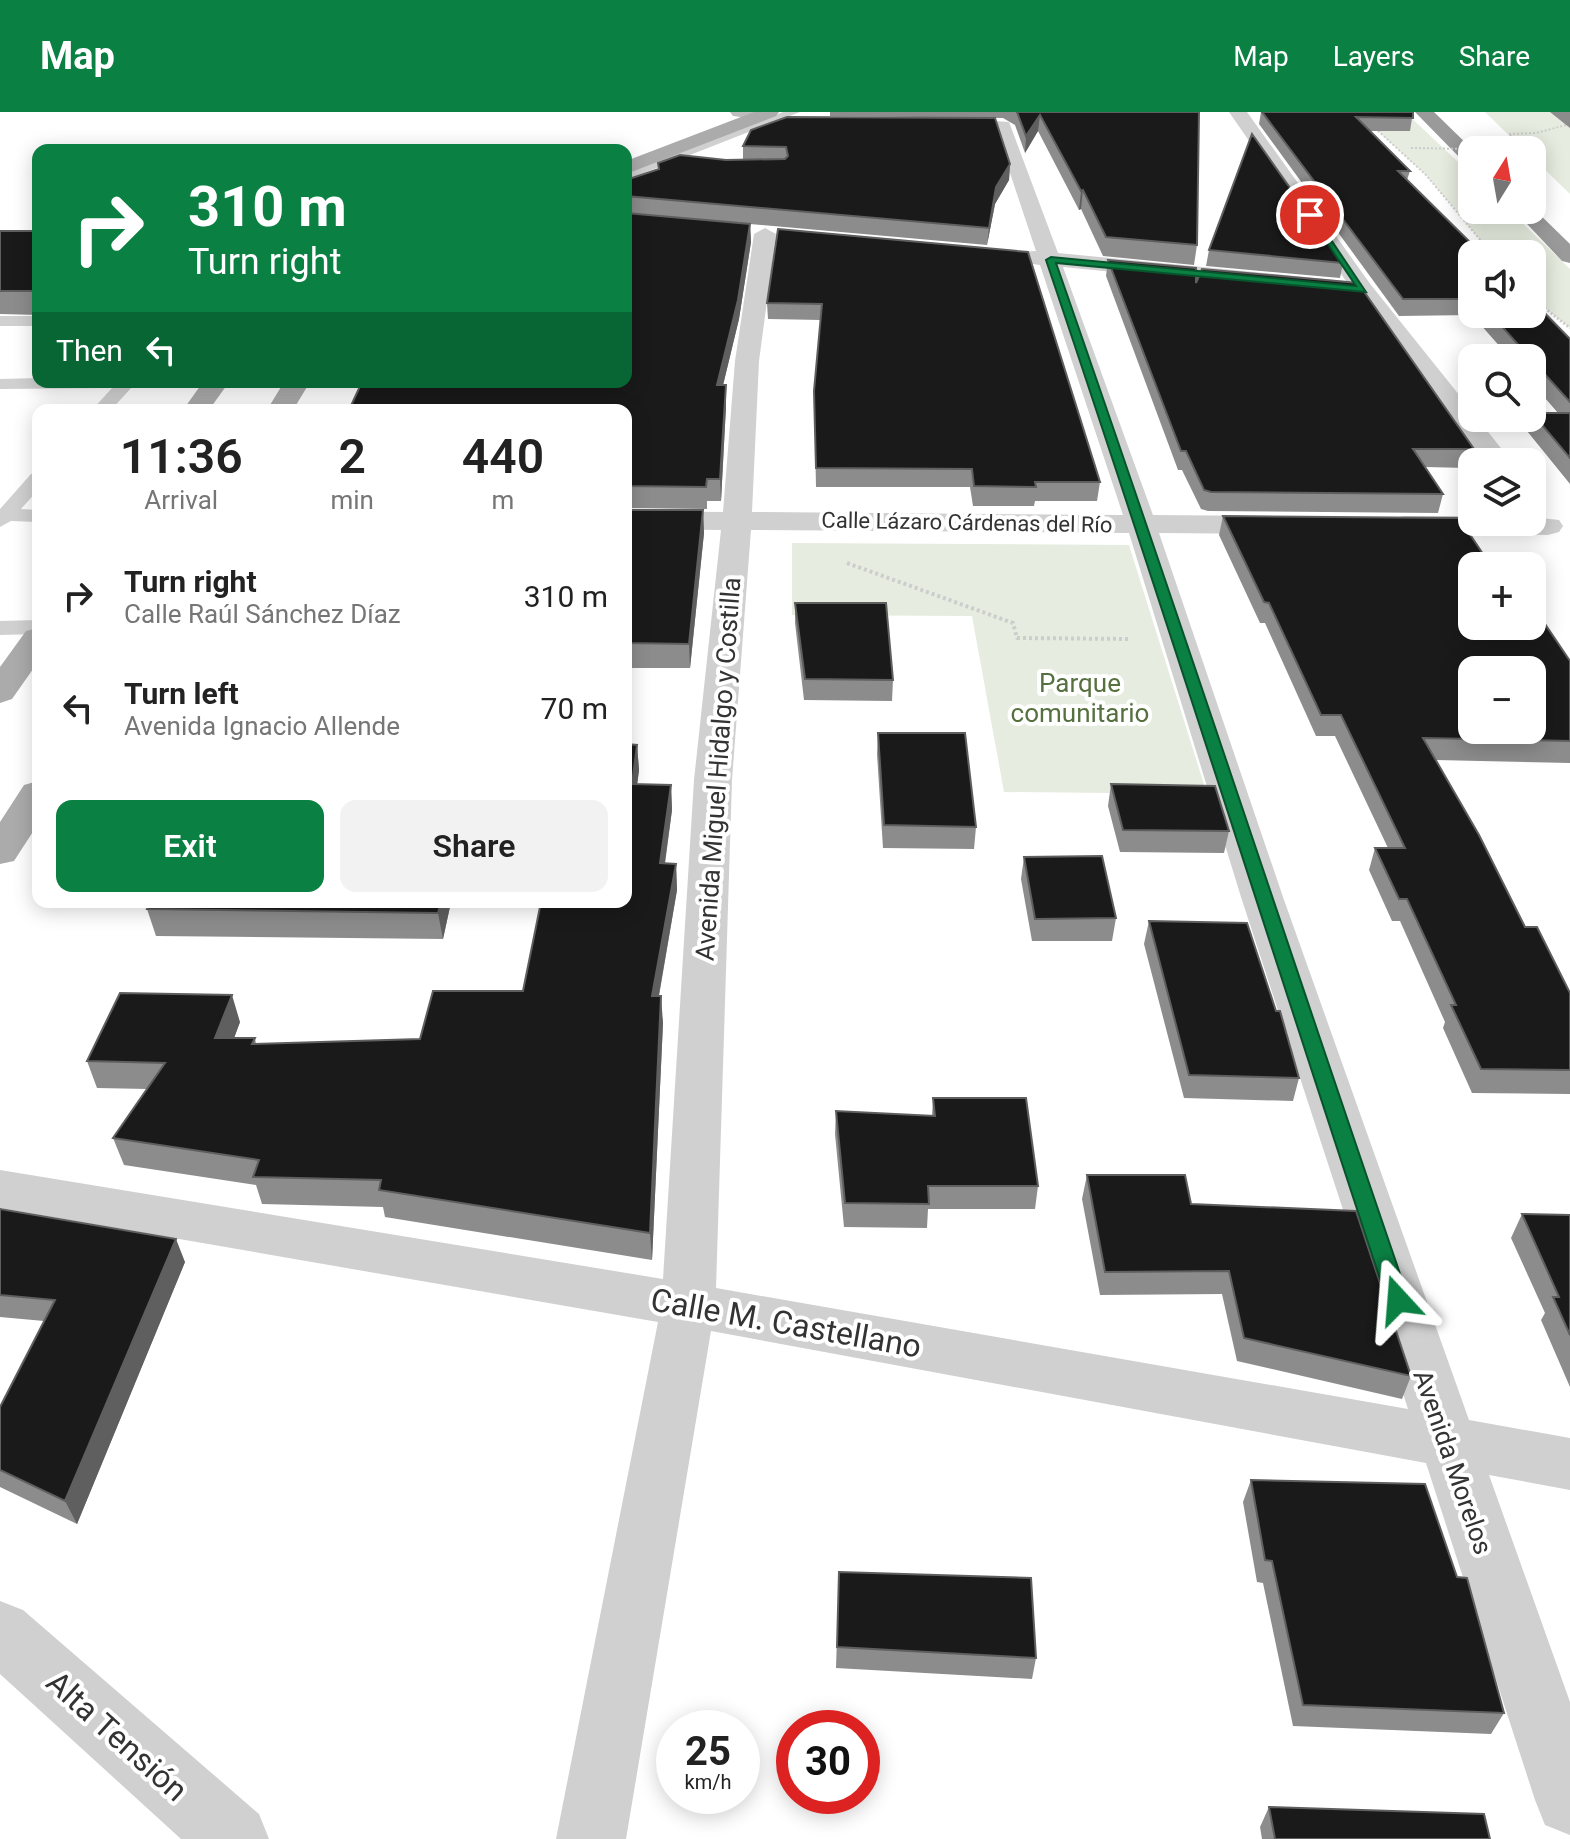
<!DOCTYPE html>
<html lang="en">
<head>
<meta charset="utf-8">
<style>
	:root { --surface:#fff; --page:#f2f2f2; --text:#222; --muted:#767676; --accent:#0b8043 }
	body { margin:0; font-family:Roboto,sans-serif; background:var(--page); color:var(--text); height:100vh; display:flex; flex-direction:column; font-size:30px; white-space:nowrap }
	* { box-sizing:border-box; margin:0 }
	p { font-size:26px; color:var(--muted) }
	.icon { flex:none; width:44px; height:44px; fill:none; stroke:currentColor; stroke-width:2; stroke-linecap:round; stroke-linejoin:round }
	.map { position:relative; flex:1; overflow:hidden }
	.details { position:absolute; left:32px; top:292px; width:600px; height:504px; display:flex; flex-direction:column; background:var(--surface); border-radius:16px; box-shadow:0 4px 20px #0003 }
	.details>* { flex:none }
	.banner { position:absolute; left:32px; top:32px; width:600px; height:244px; border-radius:16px; box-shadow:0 4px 20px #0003; background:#0b8043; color:#fff; overflow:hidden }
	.needle { width:52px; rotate:11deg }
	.fabs { position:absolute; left:1458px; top:24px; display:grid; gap:16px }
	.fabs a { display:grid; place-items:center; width:88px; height:88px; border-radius:16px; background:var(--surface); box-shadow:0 4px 20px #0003; font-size:40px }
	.speed { position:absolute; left:656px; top:1598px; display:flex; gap:16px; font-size:40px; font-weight:700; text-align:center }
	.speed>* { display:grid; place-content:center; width:104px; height:104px; border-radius:50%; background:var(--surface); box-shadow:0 4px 20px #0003; line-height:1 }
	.speed small { font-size:20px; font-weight:400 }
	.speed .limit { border:12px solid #d22; background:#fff; color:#111 }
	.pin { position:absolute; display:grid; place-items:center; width:68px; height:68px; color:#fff; margin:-34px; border:4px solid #fff; border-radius:50%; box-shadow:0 2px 8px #0007 }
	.me { position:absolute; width:88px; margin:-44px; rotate:341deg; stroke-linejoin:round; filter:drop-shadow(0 0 6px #0008) }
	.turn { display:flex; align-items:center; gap:28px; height:168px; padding:0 24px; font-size:36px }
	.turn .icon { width:104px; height:104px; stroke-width:2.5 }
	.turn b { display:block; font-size:56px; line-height:68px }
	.then { display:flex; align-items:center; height:76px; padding:0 24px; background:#0003; gap:16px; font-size:30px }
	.eta { display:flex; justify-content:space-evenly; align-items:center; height:136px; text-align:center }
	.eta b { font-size:48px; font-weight:600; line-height:56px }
	.cta { display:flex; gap:16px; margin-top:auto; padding:16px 24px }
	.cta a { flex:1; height:92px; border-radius:16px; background:var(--accent); color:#fff; font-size:32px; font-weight:600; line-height:92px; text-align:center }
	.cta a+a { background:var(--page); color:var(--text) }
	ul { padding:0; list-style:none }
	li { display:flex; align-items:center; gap:24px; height:112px; padding:0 24px }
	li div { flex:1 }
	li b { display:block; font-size:30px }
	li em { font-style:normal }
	header { display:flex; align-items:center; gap:48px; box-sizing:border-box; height:112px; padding:0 40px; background:var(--accent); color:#fff }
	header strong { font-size:38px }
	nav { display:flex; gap:44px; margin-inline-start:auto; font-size:28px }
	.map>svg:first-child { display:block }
	.green { fill:#e6ecdf }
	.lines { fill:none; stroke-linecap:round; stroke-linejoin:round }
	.path-far2 { stroke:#cdcdcd; stroke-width:2; stroke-dasharray:2 2; stroke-linecap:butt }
	.path-far1 { stroke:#cdcdcd; stroke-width:3; stroke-dasharray:2 2; stroke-linecap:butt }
	.path { stroke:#cdcdcd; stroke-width:4; stroke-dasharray:3 3; stroke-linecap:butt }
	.service { fill:#d0d0d0; fill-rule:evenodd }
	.minor { fill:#d0d0d0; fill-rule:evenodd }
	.secondary { fill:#bdbdbd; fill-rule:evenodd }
	.primary { fill:#ababab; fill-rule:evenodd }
	.motorway { fill:#9a9a9a; fill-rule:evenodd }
	.path-bridge { stroke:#cdcdcd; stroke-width:2; stroke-dasharray:2 2; stroke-linecap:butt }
	.wall { fill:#8c8c8c }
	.shaded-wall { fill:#5f5f5f }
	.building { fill:#1a1a1a; stroke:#5f5f5f; stroke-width:2; fill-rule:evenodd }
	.route { fill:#0b8043; stroke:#07532c; stroke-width:2 }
	.labels { text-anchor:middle; stroke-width:8; stroke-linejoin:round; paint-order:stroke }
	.far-street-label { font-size:22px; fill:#333; stroke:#fff }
	.park-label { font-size:26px; fill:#56703f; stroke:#fff }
	.street-label { font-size:26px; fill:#333; stroke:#fff }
	.near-street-label { font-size:32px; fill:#333; stroke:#fff }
</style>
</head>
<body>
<header>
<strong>Map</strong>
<nav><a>Map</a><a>Layers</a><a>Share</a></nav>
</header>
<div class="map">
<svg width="1570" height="1727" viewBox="0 0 1570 1727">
	<rect width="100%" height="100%" fill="#fff"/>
	<path class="green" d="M1405,0L1472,63V98H1509L1570,157V216L1532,186V142H1492L1426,63L1366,8Z
		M1485,0H1557L1570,11V82L1532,45V38H1524Z
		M792,431L1129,433L1207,682L1004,680L972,504L792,503Z"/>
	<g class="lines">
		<path class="path-far2" d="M1375,16L1426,63L1492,142
			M1509,22L1536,21L1570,12
			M1510,23L1525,38"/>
		<path class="path-far1" d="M1532,186L1570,216"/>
		<path class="path" d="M847,451L1013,511L1017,526L1131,527"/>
		<path class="service" d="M783,0H800L626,68V59Z
			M0,204H38V214H0Z
			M38,266V270H145L142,274L132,275L111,298H92L112,276L0,277V267Z
			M38,360V378L21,397L38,398V410L11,409L0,415V397L31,362Z
			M38,508V522L0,523V509Z"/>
		<path class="minor" d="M1229,0H1247L1371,173L1472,299V306H1477L1512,350H1483L1356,184L1063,155L1153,403L1280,404L1291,407L1295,413L1291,419L1280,422L1159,421L1283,785L1469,1308L1570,1326V1378L1489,1363L1570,1590V1723L1545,1713L1535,1688L1426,1351L711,1219L626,1727H556L658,1210L0,1096V1058L663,1167L694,668L721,418L626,417V399L723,400L735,249L754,122L765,116L776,122L759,249L752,400L1123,403L1040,153L1019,150L1016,145L1019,140L1036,139L996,19L938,15L929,10L938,5L1009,10L1058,141L1346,169ZM751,418L1129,421L1241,785L1408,1297L716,1176L732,668Z
			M739,7L825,9L834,14L825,19L733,16L730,12Z
			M1404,404H1472V410H1532V405L1559,408L1563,414L1559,420L1548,423L1393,419L1389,413L1393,407Z
			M0,1489L23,1498L259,1702L269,1727H181L0,1562Z"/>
		<path class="secondary" d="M730,0H769L771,3L762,8L733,4Z"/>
		<path class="primary" d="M754,0H779L776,4L626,62V49Z
			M203,270H229L209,298H183Z
			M284,270H310L293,298H267Z
			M38,516V550L12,587L0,591V555L26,519Z
			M38,669V712L14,749L0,752V710L24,673Z"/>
		<path class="motorway" d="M1415,0H1434L1473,38L1472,53L1465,51Z
			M1532,95L1570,132V151L1562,149L1514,98H1532Z"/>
		<path class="path-bridge" d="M1411,36L1525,38"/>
	</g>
	<path class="wall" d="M830,0H1199L1197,133L1194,153L1103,144L1081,97L1079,98L1038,19L1025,41L1015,13L1003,6L830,4Z
		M1261,0H1413L1410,19H1370L1410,59L1407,68L1472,142V202H1532L1570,227V372L1527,319L1531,306H1532V301H1558L1532,271V246H1510L1472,203L1399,204L1259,12Z
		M1550,0H1570V16Z
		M751,18L1010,52L1009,68L995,92L987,133L750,112L751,130L739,207L723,273L726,294L721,389H707V397L626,396V68L658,57V51L743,47V34Z
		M778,117L1100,370L1097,389H1035L1034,394H973L970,375H816L814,279L821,208L768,207L767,191Z
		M0,119H38V203L0,202Z
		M1209,138L1343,151L1340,166L1206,154Z
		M1108,148L1196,171L1474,337L1468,356L1425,355L1443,382L1438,401L1208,399L1201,397L1182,358H1178L1106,164Z
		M626,398H703L704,421L690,556H626Z
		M1223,404L1472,454L1570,549V651L1436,648L1525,815L1570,881V982L1472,981L1443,916L1445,910L1400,809H1392L1369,758L1375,736H1388L1335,624H1316L1265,511H1260L1219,423Z
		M795,491L893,568L892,589L804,588L795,511Z
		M878,621L976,715L974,737L883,736L877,642Z
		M637,633L639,658L637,672L671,673L672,698L665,752H676L677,778L659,884L663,911L652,1148L385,1105L383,1095L262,1092L256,1073L124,1053L113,1026L147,977L97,976L87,949L240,910L234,926H255L256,932L420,927L523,879Z
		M1111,672L1229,719L1224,741L1120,740L1108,694Z
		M1024,745L1116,806L1112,829H1032L1021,767Z
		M451,790L443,827L156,824L147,797Z
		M1149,809L1299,966L1293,989L1184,986L1144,832Z
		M933,986L1038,1074L1035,1097H928L927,1116L844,1115L835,1022L836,999L932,1004Z
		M1087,1063L1191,1092L1411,1264L1402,1287L1237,1249L1222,1182L1100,1183L1082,1087Z
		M0,1097L185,1150L77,1412L0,1375V1295L44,1209L0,1205Z
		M1522,1102L1570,1103V1275L1541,1208L1545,1201L1511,1126Z
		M1251,1368L1457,1465L1504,1601L1491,1622L1293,1614L1263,1471L1257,1470L1243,1390Z
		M839,1460L1036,1546L1032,1567L836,1556Z
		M1269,1695L1490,1727H1262L1260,1715Z"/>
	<path class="shaded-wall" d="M1040,3L1038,19L1025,41L1026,24Z
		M1010,52L1009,68L995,92L987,133L989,116L996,75Z
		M1083,78L1081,97L1079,98L1081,79Z
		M750,112L751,130L739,207L718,294L717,273Z
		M726,273V294L721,389L720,367Z
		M703,398L704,421L690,556L689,532Z
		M637,633L639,658L634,698L632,672Z
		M671,673L672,698L661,778L660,751Z
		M676,752L677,778L654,911L652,884Z
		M441,790H451L443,827L438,801Z
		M232,883L240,910L224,953L215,926Z
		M661,884L663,911L652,1148L650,1121Z
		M176,1127L185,1150L77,1412L65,1389Z"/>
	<path class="building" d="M1017,0H1199L1197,133L1106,125L1083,78L1081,79L1040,3L1026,24Z
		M1262,0H1413V6L1356,5L1410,59H1398L1482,142H1472V187H1403Z
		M787,5L995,6L1010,52L996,75L989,116L626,84V68L659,57L658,51L680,43L726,48L785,47L788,44L786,35L743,34L751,18Z
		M1252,22L1343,151L1209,138Z
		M626,101L750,112L738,188L717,273H726L720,367H707L706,375L626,374V298H349L362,270H626Z
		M778,117L1028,140L1100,370H1035L1036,375L974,374L972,357L816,356L814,279L822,192L767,191Z
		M0,119H38V179H0Z
		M1108,148L1196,156V171L1202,157L1358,171L1474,337H1413L1443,382L1211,380L1204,378L1186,339H1181Z
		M1532,188L1570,227V290L1532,248V246H1530L1491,202H1532Z
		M1532,301H1570V346Z
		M626,398H703L689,532L626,531Z
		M1223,404L1459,406L1491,454H1472V514H1532V508L1543,509L1570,549V629L1423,626L1479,723L1525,815H1537L1570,881V958L1481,957L1451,893H1456L1407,787H1399L1375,736H1405L1341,603H1321L1269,491L1264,490ZM1472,558H1532V618H1472Z
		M795,491H886L893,568L805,567Z
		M878,621H965L976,715L884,713Z
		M626,632L637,633L632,672L671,673L660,751L676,752L652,884H661L650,1121L379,1078L381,1068L253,1065L259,1048L113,1026L165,951L87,949L120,881L232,883L215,926H255L252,932L420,927L433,879H523L541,790H626Z
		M1111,672L1215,674L1229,719L1123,718Z
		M1102,744L1116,806L1035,807L1024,745Z
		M150,790H441L438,801L147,797Z
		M1149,809L1247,811L1276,899H1280L1299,966L1189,963Z
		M933,986H1026L1038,1074H928L929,1092L845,1091L836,999L935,1004Z
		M1087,1063H1185L1191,1092L1356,1099L1411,1264L1244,1226L1229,1159L1105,1160Z
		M0,1097L176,1127L65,1389L0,1358V1295L55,1188L0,1183Z
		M1522,1102L1570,1103V1223L1553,1185H1559Z
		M1251,1368L1425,1372L1457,1465L1467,1466L1504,1601L1303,1593L1272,1449L1265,1448Z
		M839,1460L1031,1466L1036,1546L837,1535Z
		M1269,1695L1484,1702L1490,1727H1275Z"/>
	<path class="route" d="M1307,101H1313L1366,180L1056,151C1177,496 1290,842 1409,1188L1406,1194L1398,1197L1390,1194L1387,1188C1272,841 1163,493 1046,148L1051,145L1356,174Z"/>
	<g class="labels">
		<g class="far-street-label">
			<text transform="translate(967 410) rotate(1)" y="8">Calle Lázaro Cárdenas del Río</text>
		</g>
		<g class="park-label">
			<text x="1080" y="580">Parque<tspan x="1080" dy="30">comunitario</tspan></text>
		</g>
		<g class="street-label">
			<text transform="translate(718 657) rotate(-86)" y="9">Avenida Miguel Hidalgo y Costilla</text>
			<text transform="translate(1453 1350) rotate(71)" y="9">Avenida Morelos</text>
		</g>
		<g class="near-street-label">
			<text transform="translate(786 1211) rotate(10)" y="11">Calle M. Castellano</text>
			<text transform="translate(117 1624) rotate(42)" y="11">Alta Tensión</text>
		</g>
	</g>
</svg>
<div class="fabs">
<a><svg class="needle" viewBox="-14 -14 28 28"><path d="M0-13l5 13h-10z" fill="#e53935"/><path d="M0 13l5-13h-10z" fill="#767676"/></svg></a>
<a><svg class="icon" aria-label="sound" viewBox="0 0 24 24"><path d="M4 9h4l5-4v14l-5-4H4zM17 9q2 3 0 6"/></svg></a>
<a><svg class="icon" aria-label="search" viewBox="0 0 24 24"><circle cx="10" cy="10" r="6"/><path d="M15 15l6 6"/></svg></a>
<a><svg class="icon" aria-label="layers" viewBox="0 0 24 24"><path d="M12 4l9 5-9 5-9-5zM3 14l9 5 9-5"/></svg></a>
<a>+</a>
<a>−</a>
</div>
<div class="speed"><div>25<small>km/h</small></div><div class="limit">30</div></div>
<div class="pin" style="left:1310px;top:103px;background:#d93025"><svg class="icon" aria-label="arrive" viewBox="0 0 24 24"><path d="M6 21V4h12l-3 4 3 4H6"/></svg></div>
<svg class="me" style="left:1398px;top:1188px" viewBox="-20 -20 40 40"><path d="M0-17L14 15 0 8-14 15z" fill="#0b8043" stroke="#fff" stroke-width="4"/></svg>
<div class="banner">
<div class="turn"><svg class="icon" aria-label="right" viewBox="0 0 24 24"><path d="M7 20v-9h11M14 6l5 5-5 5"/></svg><div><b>310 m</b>Turn right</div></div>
<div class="then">Then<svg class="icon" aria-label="left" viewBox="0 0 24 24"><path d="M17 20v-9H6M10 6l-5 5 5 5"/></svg></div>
</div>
<section class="details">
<div class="eta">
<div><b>11:36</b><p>Arrival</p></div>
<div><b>2</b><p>min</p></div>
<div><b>440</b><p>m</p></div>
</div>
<ul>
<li><svg class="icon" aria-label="right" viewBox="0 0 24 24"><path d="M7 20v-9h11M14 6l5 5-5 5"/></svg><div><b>Turn right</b><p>Calle Raúl Sánchez Díaz</p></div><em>310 m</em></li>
<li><svg class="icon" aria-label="left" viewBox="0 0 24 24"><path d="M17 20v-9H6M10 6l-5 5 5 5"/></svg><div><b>Turn left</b><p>Avenida Ignacio Allende</p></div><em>70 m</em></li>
</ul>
<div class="cta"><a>Exit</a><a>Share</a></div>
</section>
</div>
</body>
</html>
